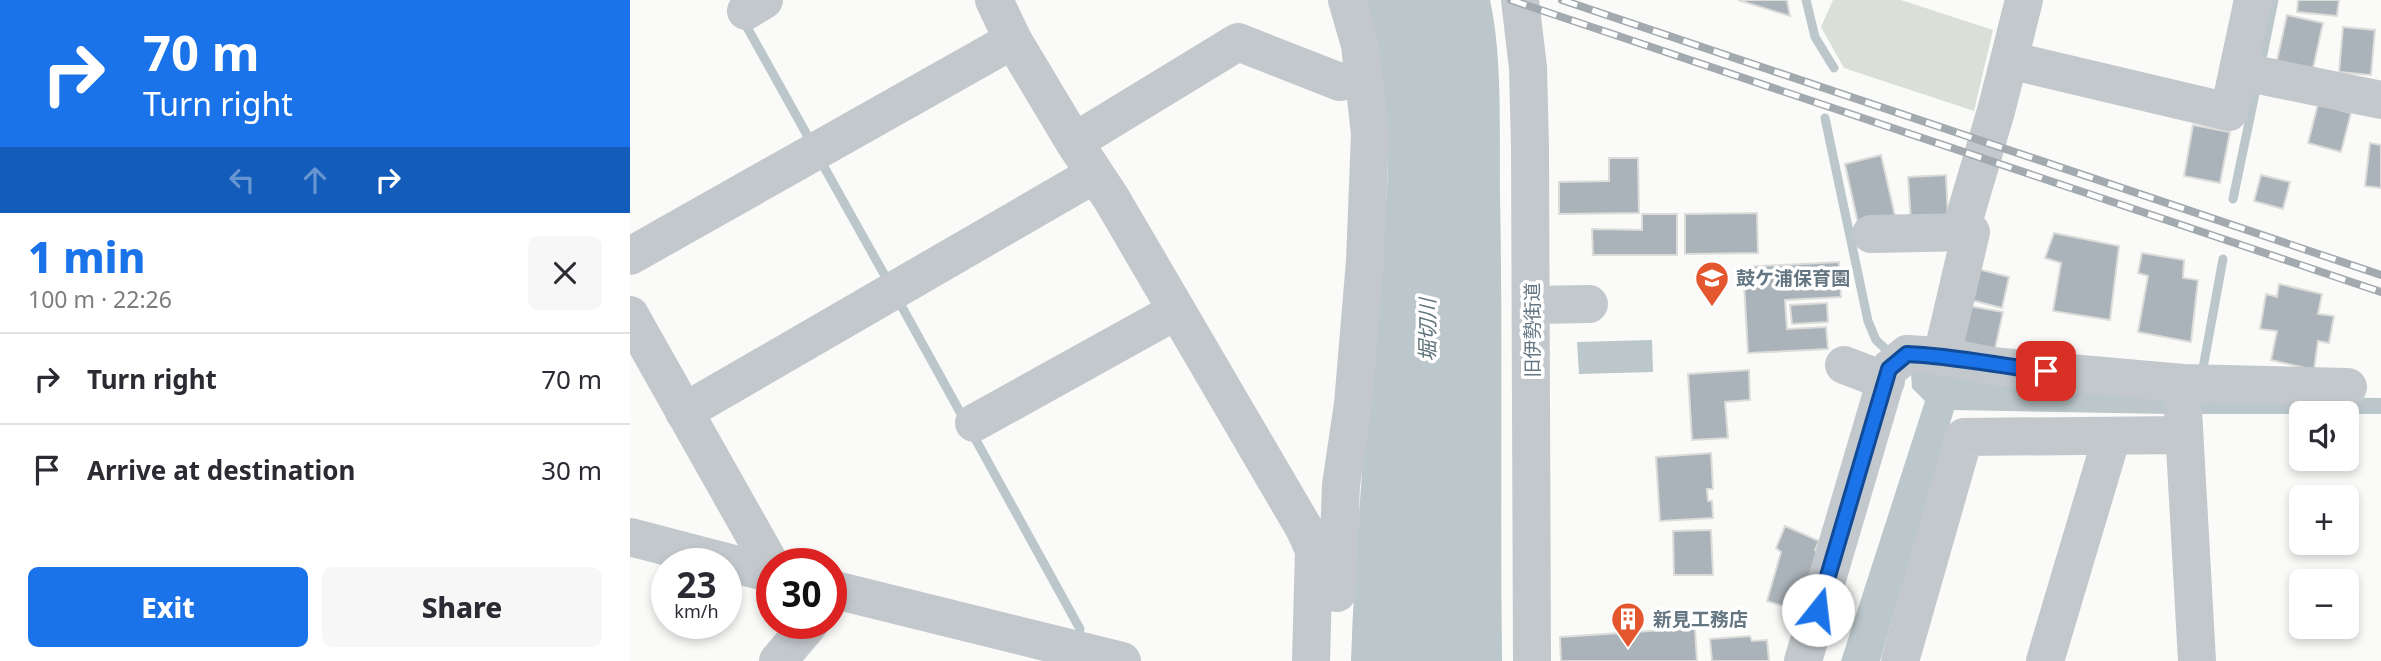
<!DOCTYPE html>
<html lang="en">
<head>
<meta charset="utf-8">
<style>
	:root { --surface:#fff; --page:#f7f7f7; --text:#2b2b33; --muted:#7c7c81; --line:#e1e1e2; --accent:#1a73e8 }
	body { margin:0; font-family:"Noto Sans","Noto Sans JP",sans-serif; background:var(--page); color:var(--text); height:100vh; display:flex; flex-direction:column; font-size:26px; white-space:nowrap }
	* { box-sizing:border-box; margin:0 }
	p { font-size:23px; color:var(--muted) }
	.icon { flex:none; width:38px; height:38px; fill:none; stroke:currentColor; stroke-width:2; stroke-linecap:round; stroke-linejoin:round }
	.map { position:relative; flex:1; overflow:hidden }
	.sheet { display:flex; flex-direction:column; background:var(--surface); width:630px }
	.sheet>* { flex:none }
	.banner { background:#1a73e8; color:#fff; overflow:hidden }
	.buttons { position:absolute; left:1659px; top:401px; display:grid; gap:14px }
	.buttons a { display:grid; place-items:center; width:70px; height:70px; border-radius:10px; background:var(--surface); box-shadow:0 4px 10px #0003; font-size:35px }
	.speed { position:absolute; left:21px; top:548px; display:flex; gap:14px; font-size:35px; font-weight:700; text-align:center }
	.speed>* { display:grid; place-content:center; width:91px; height:91px; border-radius:50%; background:var(--surface); box-shadow:0 4px 10px #0003; line-height:1 }
	.speed small { font-size:18px; font-weight:400 }
	.speed .limit { border:10px solid #d22; background:#fff; color:#111 }
	.pin { position:absolute; display:grid; place-items:center; width:60px; height:60px; color:#fff; margin:-30px; border-radius:14px; box-shadow:0 4px 10px #0006 }
	.me { position:absolute; width:77px; margin:-38px; rotate:16deg; stroke-linejoin:round; filter:drop-shadow(0 0 5px #0008) }
	.turn { display:flex; align-items:center; gap:24px; height:147px; padding:0 28px; font-size:32px }
	.turn .icon { width:91px; height:91px; stroke-width:2.5 }
	.turn b { display:block; font-size:49px; line-height:60px }
	.lanes { display:flex; align-items:center; height:66px; padding:0 28px; background:#0003; justify-content:center; gap:35px; direction:ltr }
	.lanes .off { opacity:.35 }
	.round { display:grid; place-items:center; flex:none; width:74px; height:74px; border-radius:10px; background:var(--page) }
	.overview { display:flex; align-items:center; justify-content:space-between; height:119px; padding:0 28px }
	h1 { font-size:42px; font-weight:800; line-height:52px; color:var(--accent) }
	.primary-button { display:flex; gap:14px; margin-top:auto; padding:14px 28px }
	.primary-button a { flex:1; height:80px; border-radius:10px; background:var(--accent); color:#fff; font-size:28px; font-weight:800; line-height:80px; text-align:center }
	.primary-button a+a { background:var(--page); color:var(--text) }
	ul { padding:0; list-style:none }
	li { display:flex; align-items:center; gap:21px; height:91px; padding:0 28px; border-top:2px solid var(--line) }
	li div { flex:1 }
	li b { display:block; font-size:26px }
	li em { font-style:normal }
	main { display:flex; flex:1; min-height:0 }
	.map>svg:first-child { display:block }
	.green { fill:#dadfd7 }
	.water { fill:#bbc7cb }
	.lines { fill:none; stroke-linecap:round; stroke-linejoin:round }
	.stream { stroke:#bbc7cb; stroke-width:9 }
	.building { fill:#aab3b9; stroke:#dcdcda; stroke-width:2 }
	.minor { stroke:#c3c8cc; stroke-width:38 }
	.rail-casing { stroke:#a2aab0; stroke-width:8 }
	.rail { stroke:#fff; stroke-width:5; stroke-dasharray:16; stroke-linecap:butt }
	.route-casing { stroke:#114b97; stroke-width:18 }
	.route { stroke:#1a73e8; stroke-width:12 }
	.labels { text-anchor:middle; stroke-width:7; stroke-linejoin:round; paint-order:stroke }
	.poi-label { font-size:19px; font-weight:bold; fill:#657683; stroke:#fff; text-anchor:start }
	.street-label { font-size:19px; fill:#657683; stroke:#fff }
	.water-label { font-size:21px; font-style:italic; fill:#60757c; stroke:#fff }
</style>
</head>
<body>
<main>
<section class="sheet">
<div class="banner">
<div class="turn"><svg class="icon" aria-label="right" viewBox="0 0 24 24"><path d="M7 20v-9h11M14 6l5 5-5 5"/></svg><div><b>70 m</b>Turn right</div></div>
<div class="lanes"><svg class="icon off" aria-label="left" viewBox="0 0 24 24"><path d="M17 20v-9H6M10 6l-5 5 5 5"/></svg><svg class="icon off" aria-label="ahead" viewBox="0 0 24 24"><path d="M12 20V5M6 11l6-6 6 6"/></svg><svg class="icon" aria-label="right" viewBox="0 0 24 24"><path d="M7 20v-9h11M14 6l5 5-5 5"/></svg></div>
</div>
<div class="overview"><div><h1>1 min</h1><p>100 m · 22:26</p></div><a class="round"><svg class="icon" aria-label="close" viewBox="0 0 24 24"><path d="M6 6l12 12M18 6L6 18"/></svg></a></div>
<ul>
<li><svg class="icon" aria-label="right" viewBox="0 0 24 24"><path d="M7 20v-9h11M14 6l5 5-5 5"/></svg><div><b>Turn right</b></div><em>70 m</em></li>
<li><svg class="icon" aria-label="arrive" viewBox="0 0 24 24"><path d="M6 21V4h12l-3 4 3 4H6"/></svg><div><b>Arrive at destination</b></div><em>30 m</em></li>
</ul>
<div class="primary-button"><a>Exit</a><a>Share</a></div>
</section>
<div class="map">
<svg width="1751" height="661" viewBox="0 0 1751 661">
	<rect width="100%" height="100%" fill="#fafaf8"/>
	<path class="green" d="M1203,0H1271L1363,30L1344,111L1214,68L1191,27Z"/>
	<path class="water" d="M734,0H860C873,58 869,135 870,195C873,350 870,506 872,661H721C725,542 736,424 746,306C750,248 762,189 756,131C752,87 742,43 734,0Z
		M1022,340L1023,372L949,374L947,342Z
		M1281,372L1594,396L1751,398V414H1539L1324,410L1250,661H1211L1295,401L1282,388Z"/>
	<g class="lines">
		<path class="stream" d="M1176,0L1185,37L1204,68
			M113,20L181,142
			M1633,54L1644,0
			M1195,118L1238,321L1246,340L1262,355
			M189,158L259,283
			M1603,199L1627,84
			M267,298L335,421
			M1573,368L1593,259
			M342,433L450,629L447,639"/>
	</g>
	<path class="building" d="M1108,0H1157L1160,16Z
		M1668,0H1709L1707,16L1667,12Z
		M1657,15L1693,23L1682,73L1646,65Z
		M1713,27L1745,30L1741,75L1709,72Z
		M1688,104L1721,113L1711,152L1678,143Z
		M1563,125L1600,132L1590,183L1554,176Z
		M1740,143L1751,145V188L1735,186Z
		M1251,155L1266,220L1229,228L1215,164Z
		M979,158H1008L1009,213L929,214V182L979,181Z
		M1316,175L1318,220L1281,223L1278,177Z
		M1631,175L1660,182L1653,209L1624,201Z
		M1127,213L1128,253L1055,254V214Z
		M1012,214H1047V255H963L962,229L1012,230Z
		M1424,233L1489,246L1480,320L1423,311L1431,263L1415,258Z
		M1512,253L1554,260L1553,278L1568,280L1561,342L1508,332L1518,276L1508,273Z
		M1209,262L1211,297L1155,300L1157,329L1196,327L1198,349L1118,353L1113,267Z
		M1344,268L1379,277L1372,308L1337,299Z
		M1649,284L1692,294L1688,314L1704,316L1699,343L1688,341L1684,370L1641,360L1647,331L1630,329L1636,294L1647,297Z
		M1197,303L1198,322L1162,324L1160,305Z
		M1334,305L1373,312L1365,349L1327,343Z
		M1119,370L1120,400L1095,402L1098,438L1062,440L1058,374Z
		M1081,453L1083,489H1077L1078,501H1082L1083,518L1030,521L1026,457Z
		M1155,526L1189,541L1185,550L1192,555L1174,613L1137,601L1151,552L1146,548Z
		M1081,530L1083,575H1044L1043,531Z
		M1065,628L1067,661H931L930,637Z
		M1120,636L1122,641L1137,640L1139,661H1082L1080,639Z"/>
	<g class="lines">
		<path class="minor" d="M364,0L383,40L444,142L481,198L674,528L684,550L681,661
			M890,0L898,68L900,147L902,661
			M1394,0L1379,60L1599,112L1623,0
			M116,11L134,0
			M1609,71L1751,100
			M444,142L608,42L710,82
			M1330,233L1366,111L1379,60
			M1241,234L1341,232L1312,356
			M0,256L383,40
			M902,305L959,304
			M0,315L142,567
			M1214,365L1256,381
			M1553,410L1567,661
			M54,412L465,174
			M344,423L546,311
			M0,537L142,574
			M201,589L492,661
			M707,593L711,485L723,404L735,261L740,134L730,45L717,0
			M148,661L180,623
			M1173,661L1259,369L1277,354L1312,356L1362,366L1553,383L1718,387
			M1270,661L1334,437L1554,435
			M1415,661L1482,436"/>
		<g class="rail-casing">
			<path id="rail" d="M881,0L1751,292
				M932,0L1751,275"/>
		</g>
		<use href="#rail" class="rail"/>
	</g>
	<g class="lines">
		<g class="route-casing">
			<path id="route" d="M1188,610L1259,369L1277,354C1324,356 1370,366 1416,371"/>
		</g>
		<use href="#route" class="route"/>
	</g>
	<defs>
		<g id="school-pin" transform="scale(1.75)"><path d="M0 17L-7.5 6A9.5 9.5 0 1 1 7.5 6Z" fill="#e4572e" stroke="#fff"/><path d="M0-5L7-2L0 1L-7-2ZM-4 1L0 2.5L4 1V4Q0 6-4 4Z" fill="#fff"/></g>
		<g id="building-pin" transform="scale(1.75)"><path d="M0 17L-7.5 6A9.5 9.5 0 1 1 7.5 6Z" fill="#e4572e" stroke="#fff"/><path d="M-4-6H4V6H1V3H-1V6H-4ZM-2.5-4.3h1.7v1.8h-1.7ZM.8-4.3h1.7v1.8H.8ZM-2.5-1h1.7V.8h-1.7ZM.8-1h1.7V.8H.8Z" fill="#fff"/></g>
	</defs>
	<g fill-rule="evenodd">
		<use href="#school-pin" x="1082" y="278"/>
		<use href="#building-pin" x="998" y="619"/>
	</g>
	<g class="labels">
		<g class="poi-label">
			<text x="1106" y="285">鼓ケ浦保育園</text>
			<text x="1023" y="626">新見工務店</text>
		</g>
		<g class="street-label">
			<text transform="translate(902 330) rotate(-90)" y="7">旧伊勢街道</text>
		</g>
		<g class="water-label">
			<text transform="translate(798 330) rotate(-90)" y="7">堀切川</text>
		</g>
	</g>
</svg>
<div class="buttons">
<a><svg class="icon" aria-label="sound" viewBox="0 0 24 24"><path d="M4 9h4l5-4v14l-5-4H4zM17 9q2 3 0 6"/></svg></a>
<a>+</a>
<a>−</a>
</div>
<div class="speed"><div>23<small>km/h</small></div><div class="limit">30</div></div>
<div class="pin" style="left:1416px;top:371px;background:#d93025"><svg class="icon" aria-label="arrive" viewBox="0 0 24 24"><path d="M6 21V4h12l-3 4 3 4H6"/></svg></div>
<svg class="me" style="left:1188px;top:610px" viewBox="-20 -20 40 40"><circle r="19" fill="#fff"/><path d="M0-13L10 11 0 6-10 11z" fill="#1a73e8"/></svg>
</div>
</main>
</body>
</html>
